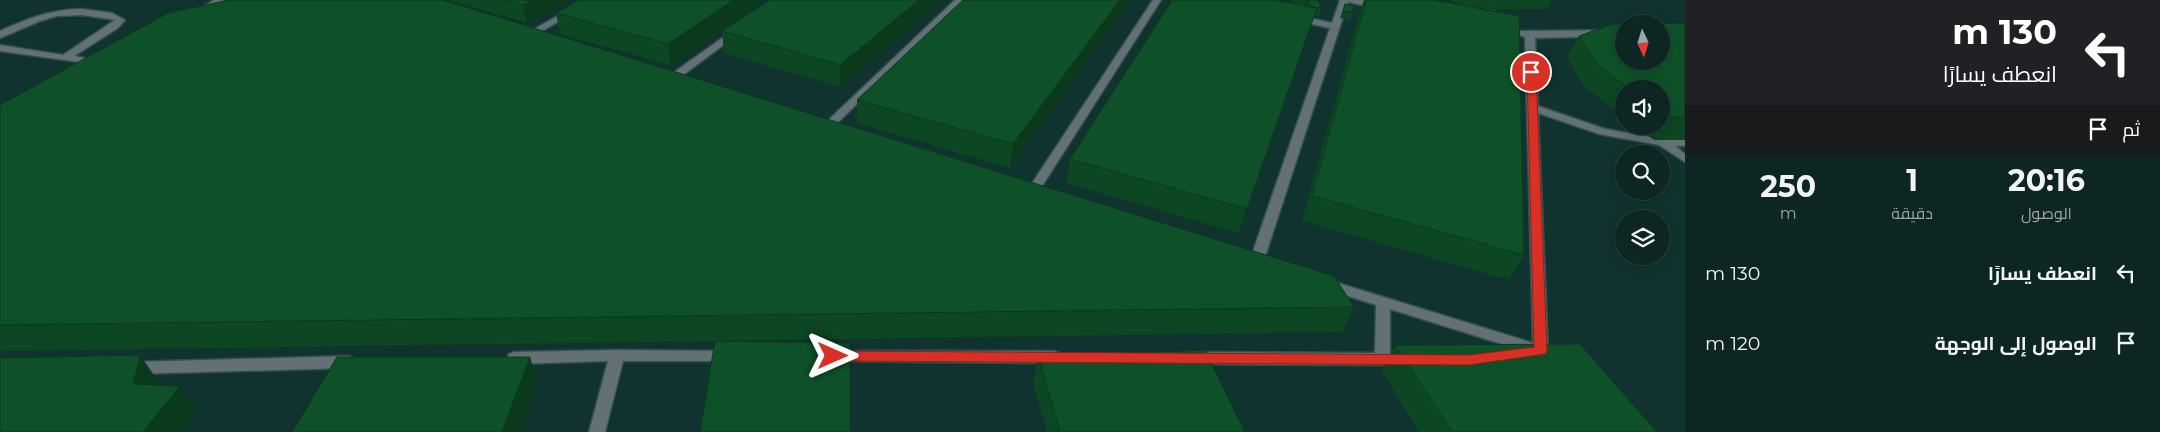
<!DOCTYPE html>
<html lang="ar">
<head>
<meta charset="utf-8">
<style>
	:root { --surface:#0d2623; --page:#1b3230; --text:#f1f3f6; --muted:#9aa5a6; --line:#2d4341 }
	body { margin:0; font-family:Montserrat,Cairo,sans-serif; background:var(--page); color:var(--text); direction:rtl; height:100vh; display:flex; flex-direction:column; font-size:19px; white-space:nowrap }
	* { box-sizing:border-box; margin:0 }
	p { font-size:16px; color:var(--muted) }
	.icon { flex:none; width:28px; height:28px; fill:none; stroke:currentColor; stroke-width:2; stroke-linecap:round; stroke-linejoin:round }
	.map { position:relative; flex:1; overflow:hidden; direction:ltr }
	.side { display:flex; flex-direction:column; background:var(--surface); width:475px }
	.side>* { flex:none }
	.guide { background:#202124; color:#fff; overflow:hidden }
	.needle { width:32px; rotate:176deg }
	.fabs { position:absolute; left:1615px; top:15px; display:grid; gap:10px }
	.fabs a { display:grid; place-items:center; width:55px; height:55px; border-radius:50%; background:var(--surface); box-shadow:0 2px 12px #0003,0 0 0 1px var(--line); font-size:25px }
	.pin { position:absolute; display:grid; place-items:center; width:42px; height:42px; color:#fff; margin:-21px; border:2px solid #fff; border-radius:50%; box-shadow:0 1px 5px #0007 }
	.me { position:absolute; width:55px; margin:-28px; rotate:90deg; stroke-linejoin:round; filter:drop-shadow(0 0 4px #0008) }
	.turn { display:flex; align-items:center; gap:18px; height:105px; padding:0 20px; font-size:22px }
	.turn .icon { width:65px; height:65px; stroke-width:2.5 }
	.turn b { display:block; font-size:35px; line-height:42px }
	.then { display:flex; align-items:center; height:48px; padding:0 20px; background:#0003; gap:10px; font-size:19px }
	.eta { display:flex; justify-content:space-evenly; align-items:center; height:85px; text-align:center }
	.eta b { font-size:30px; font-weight:700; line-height:35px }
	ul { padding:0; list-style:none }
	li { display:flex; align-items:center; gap:15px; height:70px; padding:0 20px }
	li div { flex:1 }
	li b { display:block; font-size:19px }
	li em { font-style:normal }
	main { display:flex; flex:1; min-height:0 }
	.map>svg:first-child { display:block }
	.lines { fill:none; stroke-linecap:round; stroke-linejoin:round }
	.minor-casing { stroke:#30504c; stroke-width:3 }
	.minor { fill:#637176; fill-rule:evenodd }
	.wall { fill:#0c4622 }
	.shaded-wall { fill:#0a391c }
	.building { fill:#0e5128; stroke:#0a391c; fill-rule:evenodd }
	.route { fill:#d93025; stroke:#8d1f18 }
</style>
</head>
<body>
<main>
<section class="side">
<div class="guide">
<div class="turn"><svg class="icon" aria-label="left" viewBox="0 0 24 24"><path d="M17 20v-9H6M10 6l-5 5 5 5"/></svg><div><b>130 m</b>انعطف يسارًا</div></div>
<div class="then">ثم<svg class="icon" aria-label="arrive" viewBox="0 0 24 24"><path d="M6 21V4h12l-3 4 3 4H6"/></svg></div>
</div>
<div class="eta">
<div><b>20:16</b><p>الوصول</p></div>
<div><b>1</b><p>دقيقة</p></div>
<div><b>250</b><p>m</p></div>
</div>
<ul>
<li><svg class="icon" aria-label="left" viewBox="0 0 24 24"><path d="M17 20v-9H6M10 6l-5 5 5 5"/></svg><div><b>انعطف يسارًا</b></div><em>130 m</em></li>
<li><svg class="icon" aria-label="arrive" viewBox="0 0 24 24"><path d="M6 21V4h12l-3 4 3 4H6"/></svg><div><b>الوصول إلى الوجهة</b></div><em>120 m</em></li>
</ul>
</section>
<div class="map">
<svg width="1685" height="432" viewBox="0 0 1685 432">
	<rect width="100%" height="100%" fill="#11332f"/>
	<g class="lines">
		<g class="minor-casing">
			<path id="minor" d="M214,0H224L203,13L200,14L196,11Z
				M585,0H595L527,40L524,41L519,38Z
				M955,0H964L828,132H820L818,130L820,128Z
				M1153,0H1161L1037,194L1031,198L1027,197L1025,194Z
				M1340,0H1363L1383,6L1379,9L1348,2L1263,263L1261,266H1251L1249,263L1330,28L1293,20L1291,18L1296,15L1332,23Z
				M82,9L112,13L125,20L118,28L74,56L101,61V65L0,51V45L63,55L115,20L82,15L57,16L40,21L0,38V31C27,19 51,9 82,9Z
				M735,29L740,32L738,34L671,84H663V80Z
				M1624,30V36L1535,38L1538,106L1605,129L1662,139L1685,140V146H1675L1685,154V162L1659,145L1599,134L1538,113L1548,351L1546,355L1531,357L1526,356L1524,351L1390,309V353L1409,355L1411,359L1409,363L1382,365L1192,364L1187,362L1185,358L1187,354L1192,352L1375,353L1376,305L1323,288L1321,285L1323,282L1328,280L1533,343L1525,37L1516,34L1521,31Z
				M617,350L729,351L734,352L736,356L734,360L729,361H623L605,432H589L608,361L514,364L509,362L507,358L509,354L514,352Z
				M834,351H1054L1059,353L1061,357L1059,361L1054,363L834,361L829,360L827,356L829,352Z
				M349,356L354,358L357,362L354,366L349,368L132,374L127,372L124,368L127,364L132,362Z"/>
		</g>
		<use href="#minor" class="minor"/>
	</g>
	<path class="wall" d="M448,0H569L527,23Z
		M764,0L671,65L560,34L556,13Z
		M770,0H942L840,87L724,53L722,31Z
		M1131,0L1010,168L857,123V100Z
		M1292,0H1306L1304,6H1306L1308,0L1322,8L1319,16L1314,15L1238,233L1066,183L1070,159L1291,3Z
		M1364,0H1439L1445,2L1457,4L1452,0H1570H1551L1547,9H1497L1524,255L1509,280L1302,221L1361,8Z
		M1345,4L1352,12L1350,20L1340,18Z
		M1685,23V140H1654L1635,126H1661V89H1624V117L1584,87L1567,57L1579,36Z
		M0,105L1354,307L1342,332L0,351Z
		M1395,345L1657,432H1419L1382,371Z
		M1038,357L1245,432H1047L1033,383Z"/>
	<path class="shaded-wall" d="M532,0H569L527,23L523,5Z
		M733,0H764L671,65L668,44Z
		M919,0H942L840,87V65Z
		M1120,0H1131L1010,168L1013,144Z
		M140,355L158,381L151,410L133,384Z
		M530,357L538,383L521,432H502Z
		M180,386L197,412L182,432H143Z"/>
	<path class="building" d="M229,0H443L1334,276L1354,307L0,325V105L168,13Z
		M506,0H532L523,5Z
		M579,0H733L668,44L556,13Z
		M770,0H919L840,65L722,31Z
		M963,0H1120L1013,144L857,100Z
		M1172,0H1274L1317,8L1247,209L1070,159Z
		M1308,0H1317L1322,8L1312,7Z
		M1366,0H1434L1519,16L1524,255L1312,196Z
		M1434,0L1445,1V2Z
		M1345,4L1354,6L1352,12L1343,11Z
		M1477,6L1497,9V12L1477,8Z
		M1685,23V117H1669L1661,112V89H1630L1597,65L1579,36L1612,24ZM1624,24H1661V61H1624Z
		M715,341L850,343V432H700Z
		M1580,344L1657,432H1452L1395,345Z
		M1205,350L1245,432H1060L1038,357Z
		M140,355L133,384L180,386L143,432H0V358Z
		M337,357H530L502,432H292Z"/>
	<path class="route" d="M1531,69L1536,72L1547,351L1545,354L1469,365L833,361L828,360L826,356L828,353L833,351L1469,355L1534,347L1527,72Z"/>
</svg>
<div class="fabs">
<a><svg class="needle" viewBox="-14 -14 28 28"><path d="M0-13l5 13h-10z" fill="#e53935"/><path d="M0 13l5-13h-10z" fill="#9aa5a6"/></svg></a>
<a><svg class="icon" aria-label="sound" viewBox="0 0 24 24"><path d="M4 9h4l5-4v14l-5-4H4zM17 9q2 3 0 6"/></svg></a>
<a><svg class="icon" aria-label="search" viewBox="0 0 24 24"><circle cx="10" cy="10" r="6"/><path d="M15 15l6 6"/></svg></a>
<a><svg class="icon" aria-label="layers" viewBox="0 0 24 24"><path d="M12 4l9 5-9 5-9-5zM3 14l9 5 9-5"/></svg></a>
</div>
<div class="pin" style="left:1531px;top:72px;background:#d93025"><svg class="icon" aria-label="arrive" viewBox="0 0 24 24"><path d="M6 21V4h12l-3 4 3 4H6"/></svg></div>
<svg class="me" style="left:833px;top:356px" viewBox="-20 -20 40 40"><path d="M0-17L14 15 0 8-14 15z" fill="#d93025" stroke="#fff" stroke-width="4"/></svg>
</div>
</main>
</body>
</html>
